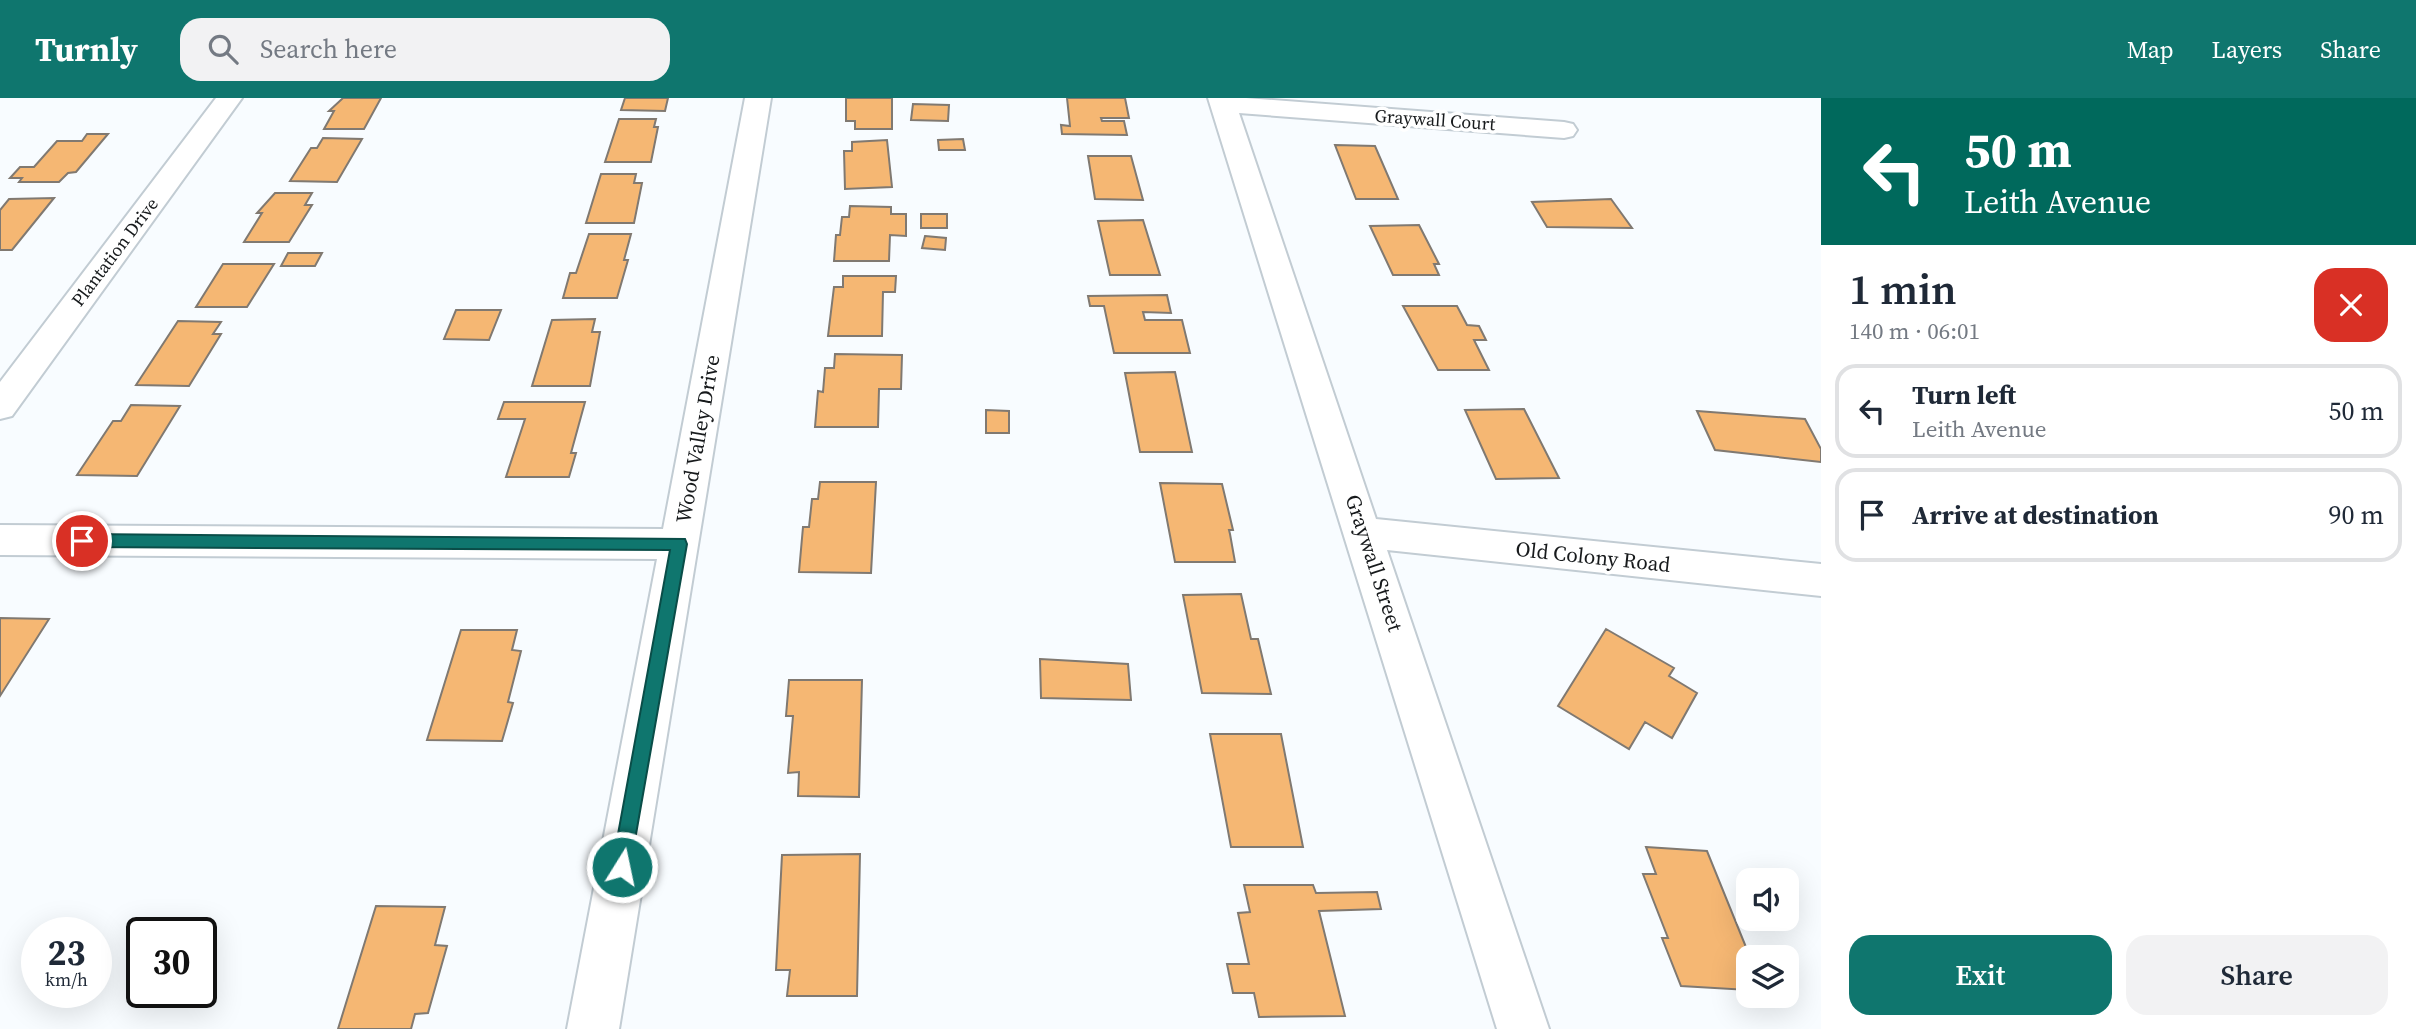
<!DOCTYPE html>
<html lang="en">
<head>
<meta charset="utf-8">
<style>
	:root { --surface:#fff; --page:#f2f2f3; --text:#1f2937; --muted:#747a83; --line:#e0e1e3; --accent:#0f766e }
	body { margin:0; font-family:"Source Serif 4",serif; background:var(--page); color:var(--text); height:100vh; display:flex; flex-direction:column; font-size:26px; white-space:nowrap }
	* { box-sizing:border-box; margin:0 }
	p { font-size:23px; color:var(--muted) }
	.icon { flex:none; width:38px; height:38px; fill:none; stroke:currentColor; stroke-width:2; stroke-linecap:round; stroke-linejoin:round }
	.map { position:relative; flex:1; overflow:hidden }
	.drawer { display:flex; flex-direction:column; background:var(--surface); width:595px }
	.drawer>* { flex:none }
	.guide { background:#00695c; color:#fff; overflow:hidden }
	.controls { position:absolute; left:1736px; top:770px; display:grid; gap:14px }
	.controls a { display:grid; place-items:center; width:63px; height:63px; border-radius:14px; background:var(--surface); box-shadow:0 7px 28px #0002; font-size:35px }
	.speed { position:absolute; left:21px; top:819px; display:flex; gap:14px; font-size:35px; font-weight:700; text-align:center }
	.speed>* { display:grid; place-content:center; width:91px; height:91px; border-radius:50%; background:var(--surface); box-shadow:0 7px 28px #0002; line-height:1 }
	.speed small { font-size:18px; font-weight:400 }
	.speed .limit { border:4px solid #111; border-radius:10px; background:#fff; color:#111 }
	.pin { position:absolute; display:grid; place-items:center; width:60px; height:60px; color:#fff; margin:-30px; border:4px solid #fff; border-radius:50%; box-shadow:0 2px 7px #0007 }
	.me { position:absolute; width:77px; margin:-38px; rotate:10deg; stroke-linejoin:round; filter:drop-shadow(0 0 5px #0008) }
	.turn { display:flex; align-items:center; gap:24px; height:147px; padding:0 28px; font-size:32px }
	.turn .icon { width:91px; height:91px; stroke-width:2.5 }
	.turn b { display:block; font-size:49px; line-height:60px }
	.round { display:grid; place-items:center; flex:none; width:74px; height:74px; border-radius:21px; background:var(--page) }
	.summary { display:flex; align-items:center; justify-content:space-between; height:119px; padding:0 28px }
	h1 { font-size:42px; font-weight:600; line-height:52px }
	.action { display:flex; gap:14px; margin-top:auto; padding:14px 28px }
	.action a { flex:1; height:80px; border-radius:21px; background:var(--accent); color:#fff; font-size:28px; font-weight:600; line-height:80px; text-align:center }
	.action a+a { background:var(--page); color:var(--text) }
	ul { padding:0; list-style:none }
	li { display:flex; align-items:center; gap:21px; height:94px; margin:0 14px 10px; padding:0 14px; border:4px solid var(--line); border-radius:21px }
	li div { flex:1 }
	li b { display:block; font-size:26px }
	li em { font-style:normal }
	header { display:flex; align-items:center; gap:42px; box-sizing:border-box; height:98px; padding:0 35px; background:var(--accent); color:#fff }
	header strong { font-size:33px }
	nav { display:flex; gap:38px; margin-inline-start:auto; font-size:24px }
	.search { width:490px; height:63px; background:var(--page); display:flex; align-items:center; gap:18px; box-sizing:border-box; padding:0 24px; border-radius:21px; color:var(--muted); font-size:26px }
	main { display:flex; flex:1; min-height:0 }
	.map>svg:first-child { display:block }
	.building { fill:#f5b773; stroke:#807971; stroke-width:2 }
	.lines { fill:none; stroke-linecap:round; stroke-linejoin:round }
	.minor-casing { stroke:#c2ccd3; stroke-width:4 }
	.minor { fill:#fff; fill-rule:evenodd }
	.route { fill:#0f766e; stroke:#0a4d48; stroke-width:2 }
	.labels { text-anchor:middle; stroke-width:7; stroke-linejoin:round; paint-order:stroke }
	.far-street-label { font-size:18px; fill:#171a1c; stroke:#fff }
	.street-label { font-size:21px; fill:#171a1c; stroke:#fff }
</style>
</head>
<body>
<header>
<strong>Turnly</strong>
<div class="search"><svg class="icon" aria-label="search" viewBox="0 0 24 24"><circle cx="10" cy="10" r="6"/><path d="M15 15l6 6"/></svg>Search here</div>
<nav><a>Map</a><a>Layers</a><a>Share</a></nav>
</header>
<main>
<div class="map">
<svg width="1821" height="931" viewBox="0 0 1821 931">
	<rect width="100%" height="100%" fill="#f8fcff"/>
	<path class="building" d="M343,0H381L364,31H324L334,13H329Z
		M625,0H668L665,13L621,12Z
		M846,0H892V31H855V23H846Z
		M1067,0H1125L1129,20H1101L1102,23H1124L1127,37L1062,36L1061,27L1070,28Z
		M913,6L949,7L948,23L911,22Z
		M619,21H656L654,29H658L651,64H605Z
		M87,36H108L76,74L68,75L59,84H19L22,80H10L20,69H34L57,43H82Z
		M323,40L362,41L337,84L290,83L311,50H317Z
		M963,41L965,52H939L938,42Z
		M887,42L892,89L845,91L844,53H852V44Z
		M1335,47L1375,48L1398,101H1356Z
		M1088,58H1131L1143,102L1095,101Z
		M601,76H636L634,85H642L634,125H586Z
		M275,95H312L305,107H312L289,144H244L262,115H257Z
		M54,100L12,152H0V112L9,101Z
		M1611,101L1632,130L1547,129L1532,104Z
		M850,108L891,109V116H906V138L890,137L889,163H834L836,137H840L842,119H849Z
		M921,116H947V130H921Z
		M1143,122L1160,177H1110L1098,123Z
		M1419,127L1439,166H1434L1439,177H1393L1370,128Z
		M589,136H631L624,162H628L617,200H563L570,175H576Z
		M925,138L946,140L945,152L922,150Z
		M288,155H322L315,168H281Z
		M223,166H274L247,209H196Z
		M843,178H896L895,194H883L882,238H828L834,189H843Z
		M1167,197L1171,215L1143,214L1145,222H1182L1190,255H1114L1104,208H1090L1088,198Z
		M1403,208H1457L1467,227L1479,228L1486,242H1474L1489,272H1438Z
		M456,212H501L489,242L444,241Z
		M595,221L592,234H600L590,288H532L552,222Z
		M178,223L221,224L213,236H221L189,288L136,287Z
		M835,256L902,257L901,291H879L878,329H815L818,293L823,294L825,270H834Z
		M1175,274L1192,354H1140L1125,275Z
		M504,304H585L571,355H576L569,379H506L525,321H498Z
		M131,307L180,308L137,378L77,377L113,323H121Z
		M1524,311L1559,380L1496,381L1465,312Z
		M986,312L1009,313V335H986Z
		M1697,313L1805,321L1821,351V364L1715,352Z
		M820,384H876L871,475L799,474L803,429H809L812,401H818Z
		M1160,385L1222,386L1233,432H1229L1230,436L1235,464H1175Z
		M1241,496L1251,541H1258L1271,596L1202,595L1183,497Z
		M0,520L49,521L0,598Z
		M1606,531L1674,570L1669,578L1697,595L1672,640L1645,624L1629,651L1558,608Z
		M461,532H517L512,552L521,553L508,604L513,605L502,643L427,642Z
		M1040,561L1128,566L1131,602L1041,600Z
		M789,582H862L859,699L798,698L799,674L788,675L793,618H786Z
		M1210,636H1281L1303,749H1231Z
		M1646,749L1707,753L1750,859L1748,892L1681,888L1662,840H1668L1643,776H1656Z
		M860,756L857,898H787L790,872H776L782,757Z
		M1244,787H1313L1316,795L1377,794L1381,811L1319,813L1345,918L1259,919L1254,895H1233L1227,866H1249L1238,815L1250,814Z
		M376,808L445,809L435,847L447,848L428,915L415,916L411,931H338Z"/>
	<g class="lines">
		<g class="minor-casing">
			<path id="minor" d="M216,0H242L12,318L0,321V284Z
				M745,0H771L619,931H567L657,461L0,457V427L663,431Z
				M1208,0H1246L1564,24L1573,26L1577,32L1573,38L1564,40L1239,15L1376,421L1821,466V498L1387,452L1549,931H1497Z"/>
		</g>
		<use href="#minor" class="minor"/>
	</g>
	<path class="route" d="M82,436L685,441L687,446L629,776L622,779L615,776L612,769L670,452L82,449L74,443Z"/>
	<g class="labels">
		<g class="far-street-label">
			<text transform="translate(1435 22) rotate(4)" y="6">Graywall Court</text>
			<text transform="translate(115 154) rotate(-53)" y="6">Plantation Drive</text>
		</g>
		<g class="street-label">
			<text transform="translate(698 341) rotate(-80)" y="7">Wood Valley Drive</text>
			<text transform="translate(1593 459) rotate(6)" y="7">Old Colony Road</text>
			<text transform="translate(1374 465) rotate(72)" y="7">Graywall Street</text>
		</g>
	</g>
</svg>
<div class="controls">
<a><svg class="icon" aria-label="sound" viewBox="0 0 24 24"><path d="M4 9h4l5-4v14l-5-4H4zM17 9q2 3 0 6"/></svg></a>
<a><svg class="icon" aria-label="layers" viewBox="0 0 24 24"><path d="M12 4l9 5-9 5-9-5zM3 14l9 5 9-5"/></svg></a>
</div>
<div class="speed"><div>23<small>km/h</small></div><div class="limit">30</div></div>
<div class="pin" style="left:82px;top:443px;background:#d93025"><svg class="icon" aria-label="arrive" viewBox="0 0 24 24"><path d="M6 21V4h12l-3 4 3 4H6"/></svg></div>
<svg class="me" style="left:622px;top:769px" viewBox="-20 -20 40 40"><circle r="17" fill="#0f766e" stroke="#fff" stroke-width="3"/><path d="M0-11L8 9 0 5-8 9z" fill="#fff"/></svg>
</div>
<section class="drawer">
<div class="guide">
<div class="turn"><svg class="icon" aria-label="left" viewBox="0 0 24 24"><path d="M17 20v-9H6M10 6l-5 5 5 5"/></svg><div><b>50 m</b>Leith Avenue</div></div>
</div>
<div class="summary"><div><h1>1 min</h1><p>140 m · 06:01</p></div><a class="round" style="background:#d93025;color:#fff"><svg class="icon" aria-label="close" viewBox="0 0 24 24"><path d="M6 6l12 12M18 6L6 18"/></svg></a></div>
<ul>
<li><svg class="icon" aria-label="left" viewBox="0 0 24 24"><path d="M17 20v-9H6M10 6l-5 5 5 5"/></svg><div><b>Turn left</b><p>Leith Avenue</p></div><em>50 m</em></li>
<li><svg class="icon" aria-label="arrive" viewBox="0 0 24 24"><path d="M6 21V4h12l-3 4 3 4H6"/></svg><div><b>Arrive at destination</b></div><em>90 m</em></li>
</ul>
<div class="action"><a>Exit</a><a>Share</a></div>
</section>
</main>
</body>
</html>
